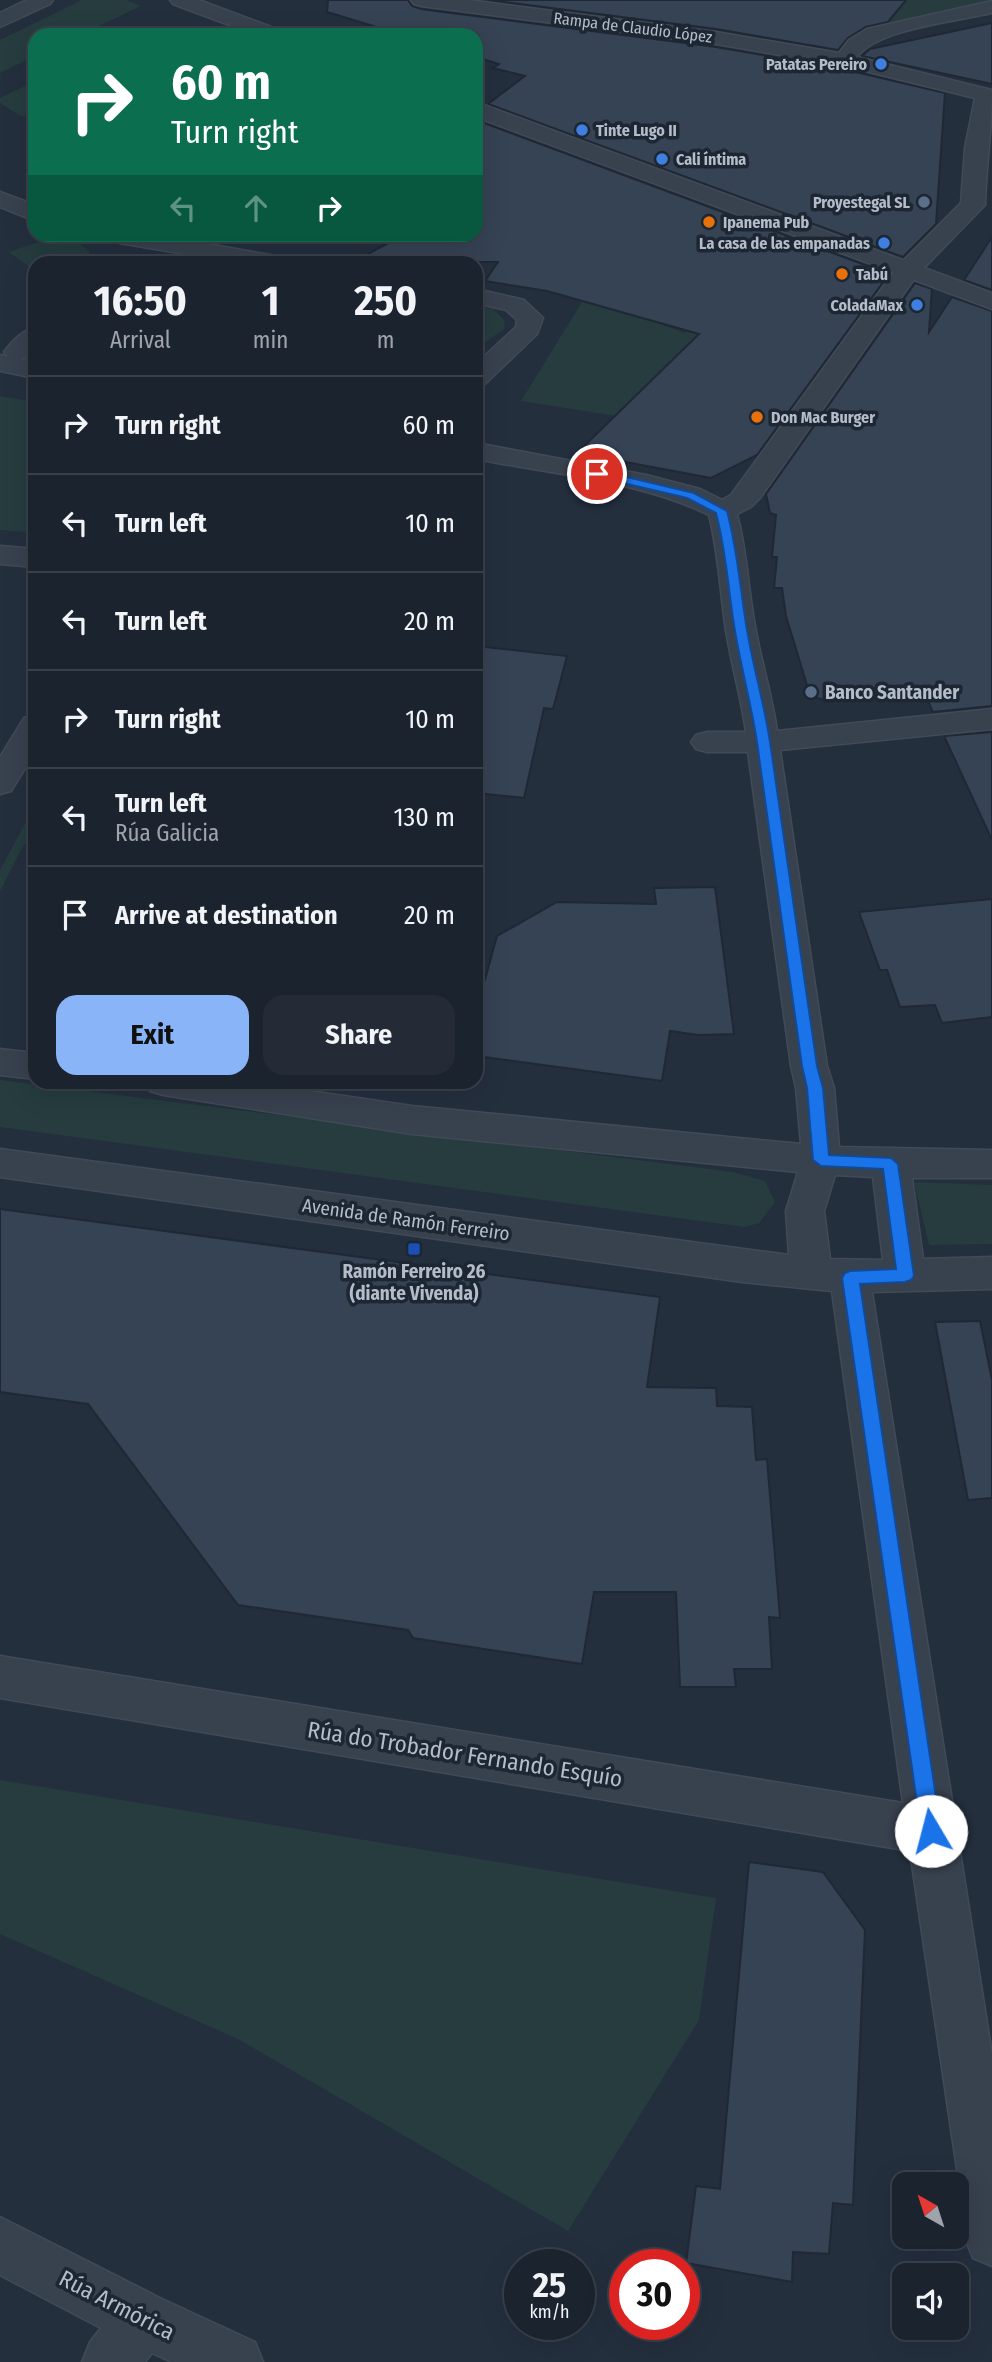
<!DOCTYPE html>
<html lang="en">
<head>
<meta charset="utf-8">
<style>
	:root { --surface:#1b232e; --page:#242b36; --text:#f1f3f6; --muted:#a0a4aa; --line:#39404a; --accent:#8ab4f8 }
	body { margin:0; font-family:"Fira Sans Condensed",sans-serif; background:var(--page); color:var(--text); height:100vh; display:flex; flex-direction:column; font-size:26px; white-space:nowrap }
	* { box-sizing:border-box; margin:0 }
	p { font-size:23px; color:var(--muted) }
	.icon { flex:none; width:38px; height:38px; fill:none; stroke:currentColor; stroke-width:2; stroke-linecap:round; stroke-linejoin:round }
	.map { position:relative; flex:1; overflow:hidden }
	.panel { position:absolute; left:28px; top:256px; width:455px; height:833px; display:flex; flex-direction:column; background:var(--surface); border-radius:21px; box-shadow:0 7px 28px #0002,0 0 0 2px var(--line) }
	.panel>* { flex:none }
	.top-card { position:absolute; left:28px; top:28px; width:455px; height:214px; border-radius:21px; box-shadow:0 7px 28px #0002,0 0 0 2px var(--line); background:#0b6e4f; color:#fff; overflow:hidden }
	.needle { width:46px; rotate:321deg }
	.fabs { position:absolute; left:892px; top:2172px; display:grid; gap:14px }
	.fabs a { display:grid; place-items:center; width:77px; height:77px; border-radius:14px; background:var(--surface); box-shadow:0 7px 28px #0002,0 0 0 2px var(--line); font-size:35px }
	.speed { position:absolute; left:504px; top:2249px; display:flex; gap:14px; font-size:35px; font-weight:700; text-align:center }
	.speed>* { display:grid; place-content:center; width:91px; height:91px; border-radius:50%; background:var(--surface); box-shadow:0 7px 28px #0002,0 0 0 2px var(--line); line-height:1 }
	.speed small { font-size:18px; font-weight:400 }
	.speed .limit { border:10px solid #d22; background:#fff; color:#111 }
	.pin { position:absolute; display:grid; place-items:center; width:60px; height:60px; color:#fff; margin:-30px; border:4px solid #fff; border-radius:50%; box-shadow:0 2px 7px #0007 }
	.me { position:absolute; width:77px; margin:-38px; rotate:352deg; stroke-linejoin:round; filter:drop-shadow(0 0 5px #0008) }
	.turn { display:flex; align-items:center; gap:24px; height:147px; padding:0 28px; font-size:32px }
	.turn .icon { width:91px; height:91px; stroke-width:2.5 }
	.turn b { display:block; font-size:49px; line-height:60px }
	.lanes { display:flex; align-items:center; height:66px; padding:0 28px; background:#0003; justify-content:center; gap:35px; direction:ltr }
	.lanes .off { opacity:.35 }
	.eta { display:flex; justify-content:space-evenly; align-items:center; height:119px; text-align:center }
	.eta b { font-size:42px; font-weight:700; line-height:49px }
	.action { display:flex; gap:14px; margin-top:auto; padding:14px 28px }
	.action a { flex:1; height:80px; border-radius:21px; background:var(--accent); color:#111; font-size:28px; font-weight:700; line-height:80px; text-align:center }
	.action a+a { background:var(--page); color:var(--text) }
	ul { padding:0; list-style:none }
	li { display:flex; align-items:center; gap:21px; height:98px; padding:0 28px; border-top:2px solid var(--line) }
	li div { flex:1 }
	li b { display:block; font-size:26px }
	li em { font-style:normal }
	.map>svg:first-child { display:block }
	.green { fill:#263c3f }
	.building { fill:#364354; stroke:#1f2835; stroke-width:2 }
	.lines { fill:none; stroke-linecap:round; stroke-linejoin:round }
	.pedestrian-casing { stroke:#414a57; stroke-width:3 }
	.minor-casing { stroke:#414a57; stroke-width:3 }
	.tertiary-casing { stroke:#414a57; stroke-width:3 }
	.pedestrian { fill:#38414e; fill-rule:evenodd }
	.minor { fill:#38414e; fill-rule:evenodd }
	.tertiary { fill:#38414e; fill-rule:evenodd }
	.route { fill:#1a73e8; stroke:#114b97; stroke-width:2 }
	.shop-dot { fill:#3f7fe0; stroke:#1d2633; stroke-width:2.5 }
	.service-dot { fill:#5c6f8a; stroke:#1d2633; stroke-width:2.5 }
	.food-dot { fill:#e8710a; stroke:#1d2633; stroke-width:2.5 }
	.transit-dot { fill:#1a4fb4; stroke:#1d2633; stroke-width:2.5 }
	.labels { text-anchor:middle; stroke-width:7; stroke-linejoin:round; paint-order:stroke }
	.far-street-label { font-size:16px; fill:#b4bcc9; stroke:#1d2633 }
	.far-poi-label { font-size:16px; font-weight:bold; fill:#b4bcc9; stroke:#1d2633; text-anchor:start }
	.poi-label { font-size:19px; font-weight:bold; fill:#b4bcc9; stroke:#1d2633; text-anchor:start }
	.street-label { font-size:19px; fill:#b4bcc9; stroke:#1d2633 }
	.near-street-label { font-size:23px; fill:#b4bcc9; stroke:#1d2633 }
</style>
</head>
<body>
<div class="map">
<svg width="992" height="2362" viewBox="0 0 992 2362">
	<rect width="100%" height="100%" fill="#242f3e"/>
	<path class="green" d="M82,0H126L141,6L80,35H35V56L0,73V40Z
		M790,0H992V3L868,30L763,31Z
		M35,81V110L22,117L0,103V98Z
		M58,235L77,241L89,251V262H35V271L9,252Z
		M719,296L712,344L693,339L617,416L521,401L585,297L685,333Z
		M476,306L493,309L505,321L504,329L476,349Z
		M0,396L35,402V533L0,530Z
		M35,805V845L24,844L0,891V870Z
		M0,1080L733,1172L765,1181L775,1202L759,1223L745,1227L0,1127Z
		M914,1182L992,1185V1244L929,1245Z
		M0,1780L716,1898L699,2020L568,2231L238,2039L0,1934Z"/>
	<path class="building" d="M328,0H408L412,6L421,9L716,47L843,69L945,93L936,224L903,257L488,104L525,76L493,68L499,64L476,57V35H403L327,12Z
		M489,0H906L888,22L866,27L848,38L838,50L716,29Z
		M992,23V84L862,56L870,49Z
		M476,120L889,274L757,455L711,478L577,453L699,334L547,291L485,281L498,262H353L405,234H476Z
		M992,237V290L964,280Z
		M915,283L932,289L929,332L952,297L992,311V706L933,712L925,695L826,701L810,695L786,616L782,588H774L777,557H772L776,515L770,513L766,494Z
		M476,646L567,656L553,709L544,708L524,798L476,793Z
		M992,732V840L944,736Z
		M715,887L734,1034L698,1035L670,1031L662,1081L476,1056V1012L497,936L557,902L656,904L654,888Z
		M992,899V1017L942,1023L935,1005L900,1007L887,970H880L859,912Z
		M0,1209L660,1297L647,1387L716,1388L717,1406L752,1407L756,1460L767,1459L780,1618L769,1617L772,1669H734L736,1687H680L676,1592H594L582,1664L413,1638L408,1630L238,1605L88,1404L0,1392Z
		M980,1321L992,1380V1498L968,1500L935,1322Z
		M749,1862L823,1872L865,1930L853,2205L833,2203L829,2254L793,2252L792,2282L686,2263L696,2186L720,2189Z"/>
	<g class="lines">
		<g class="pedestrian-casing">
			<path id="pedestrian" d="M0,192L35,205V221L0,207Z
				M96,234H152L270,255L279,257L282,262H231L108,241L100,239Z
				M476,289L524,300L543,318L537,334L485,384L476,386V364L516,327L517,320L506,310L476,303Z
				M35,327V349C26,358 21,361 8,357L4,352C12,341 22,331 35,327Z"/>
		</g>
		<g class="minor-casing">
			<path id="minor" d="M27,0H53L50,4L0,27V13Z
				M411,0H468L716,32L839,53L849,40L867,29L992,1V13C957,21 877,29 857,57L992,90C992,128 986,166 985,205L917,275L760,498L751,507L737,514C747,551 748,588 755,626C761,661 772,695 777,731L992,709V729L780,750L827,1066L834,1088L839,1147L992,1150V1178H912L923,1259L992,1257V1289L872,1292L992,2055V2266L973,2258L965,2239L963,2210L910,1851L0,1698V1656L903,1803L832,1291L742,1282L0,1177V1149L789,1255L786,1211L798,1172L412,1134L163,1095L150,1091L145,1082H248L412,1106L801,1144L796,1088L791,1066L748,752H707L696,749L691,742L696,735L707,732H746C741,696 730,660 725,624C720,588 718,551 709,515C640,481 552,474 476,459V443L646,475L700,489L722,500L731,495L899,265L961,203L965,148L975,98L844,66L716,44L421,6L414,4ZM835,1175L873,1177L883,1260L830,1259L824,1211Z
				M0,355L35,362V378L0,371Z
				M0,546L35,549V567L0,564Z
				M35,715V752L11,791L0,794V757L24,718Z
				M0,1049L35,1053V1079L0,1075Z
				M0,2217L162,2299L255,2342L263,2362H172L152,2353L145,2362H82L90,2342L101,2328L0,2275Z"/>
		</g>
		<g class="tertiary-casing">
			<path id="tertiary" d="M170,0H199L282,31L285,35H256L173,4Z
				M476,102L992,293V309L476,117Z"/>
		</g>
		<use href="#pedestrian" class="pedestrian"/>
		<use href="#minor" class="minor"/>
		<use href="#tertiary" class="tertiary"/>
	</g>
	<path class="route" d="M597,470L694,493L727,511C737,548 740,586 746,624C752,663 764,702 770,742L817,1066L823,1088L829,1155L891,1158L898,1164L914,1276L911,1280L905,1282L860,1284L941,1831L938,1838L931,1841L924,1838L921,1831L842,1278L845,1273L850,1271L896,1269L883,1169L821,1166L813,1160L807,1088L802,1066L757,742C751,702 740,664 734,625C728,587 726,550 716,513L687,498L593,476V471Z"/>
	<g class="shop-dot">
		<circle cx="881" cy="64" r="7"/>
		<circle cx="582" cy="130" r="7"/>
		<circle cx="662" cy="159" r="7"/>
		<circle cx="884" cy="243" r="7"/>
		<circle cx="917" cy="305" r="7"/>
	</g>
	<g class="service-dot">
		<circle cx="924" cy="202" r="7"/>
		<circle cx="811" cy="692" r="7"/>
	</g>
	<g class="food-dot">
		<circle cx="709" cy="222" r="7"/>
		<circle cx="842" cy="274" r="7"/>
		<circle cx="757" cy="417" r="7"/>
	</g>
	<rect class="transit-dot" x="407" y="1242" width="14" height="14" rx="3.5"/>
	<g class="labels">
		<g class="far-street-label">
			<text transform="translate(633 27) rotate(7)" y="6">Rampa de Claudio López</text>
		</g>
		<g class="far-poi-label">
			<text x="867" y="70" text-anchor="end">Patatas Pereiro</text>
			<text x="596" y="136">Tinte Lugo II</text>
			<text x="676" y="165">Cali íntima</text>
			<text x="910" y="208" text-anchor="end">Proyestegal SL</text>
			<text x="723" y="228">Ipanema Pub</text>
			<text x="870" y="249" text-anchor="end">La casa de las empanadas</text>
			<text x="856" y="280">Tabú</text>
			<text x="903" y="311" text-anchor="end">ColadaMax</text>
			<text x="771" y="423">Don Mac Burger</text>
		</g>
		<g class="poi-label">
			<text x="825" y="699">Banco Santander</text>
			<text x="414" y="1278" text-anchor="middle">Ramón Ferreiro 26<tspan x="414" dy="22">(diante Vivenda)</tspan></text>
		</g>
		<g class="street-label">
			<text transform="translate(406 1219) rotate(8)" y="7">Avenida de Ramón Ferreiro</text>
		</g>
		<g class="near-street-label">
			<text transform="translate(465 1754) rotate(9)" y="8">Rúa do Trobador Fernando Esquío</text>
			<text transform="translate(117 2305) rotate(27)" y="8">Rúa Armórica</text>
		</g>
	</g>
</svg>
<div class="fabs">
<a><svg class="needle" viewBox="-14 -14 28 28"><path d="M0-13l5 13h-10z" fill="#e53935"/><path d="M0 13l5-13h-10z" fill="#a0a4aa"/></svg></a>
<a><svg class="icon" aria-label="sound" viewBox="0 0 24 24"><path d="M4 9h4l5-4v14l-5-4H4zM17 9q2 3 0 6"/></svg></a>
</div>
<div class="speed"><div>25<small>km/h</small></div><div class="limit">30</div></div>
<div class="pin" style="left:597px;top:474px;background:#d93025"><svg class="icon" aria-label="arrive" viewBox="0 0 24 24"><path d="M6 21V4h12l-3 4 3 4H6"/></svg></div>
<svg class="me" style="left:931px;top:1831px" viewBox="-20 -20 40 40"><circle r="19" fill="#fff"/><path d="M0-13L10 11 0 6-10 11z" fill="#1a73e8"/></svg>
<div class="top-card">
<div class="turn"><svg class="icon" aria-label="right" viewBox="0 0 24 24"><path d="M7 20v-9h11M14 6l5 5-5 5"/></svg><div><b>60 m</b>Turn right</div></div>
<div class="lanes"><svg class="icon off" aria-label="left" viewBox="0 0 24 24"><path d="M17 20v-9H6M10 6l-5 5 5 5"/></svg><svg class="icon off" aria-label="ahead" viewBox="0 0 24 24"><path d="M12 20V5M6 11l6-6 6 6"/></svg><svg class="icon" aria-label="right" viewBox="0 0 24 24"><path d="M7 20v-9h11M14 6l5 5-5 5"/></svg></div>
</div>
<section class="panel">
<div class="eta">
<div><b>16:50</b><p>Arrival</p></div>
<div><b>1</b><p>min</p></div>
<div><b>250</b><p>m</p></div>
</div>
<ul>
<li><svg class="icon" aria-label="right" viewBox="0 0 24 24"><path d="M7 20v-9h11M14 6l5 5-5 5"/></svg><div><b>Turn right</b></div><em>60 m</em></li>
<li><svg class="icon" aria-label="left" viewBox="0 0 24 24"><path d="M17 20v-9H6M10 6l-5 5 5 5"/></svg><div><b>Turn left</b></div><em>10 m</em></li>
<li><svg class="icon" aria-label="left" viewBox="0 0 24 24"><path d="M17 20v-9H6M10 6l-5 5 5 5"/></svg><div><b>Turn left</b></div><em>20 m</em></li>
<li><svg class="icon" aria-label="right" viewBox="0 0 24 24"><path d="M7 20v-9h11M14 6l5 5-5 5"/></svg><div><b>Turn right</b></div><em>10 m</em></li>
<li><svg class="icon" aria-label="left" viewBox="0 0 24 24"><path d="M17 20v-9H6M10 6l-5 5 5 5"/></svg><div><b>Turn left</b><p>Rúa Galicia</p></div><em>130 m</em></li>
<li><svg class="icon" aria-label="arrive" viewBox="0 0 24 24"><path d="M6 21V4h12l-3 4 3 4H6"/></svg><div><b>Arrive at destination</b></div><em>20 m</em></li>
</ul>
<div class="action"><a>Exit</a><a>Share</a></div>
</section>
</div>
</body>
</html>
